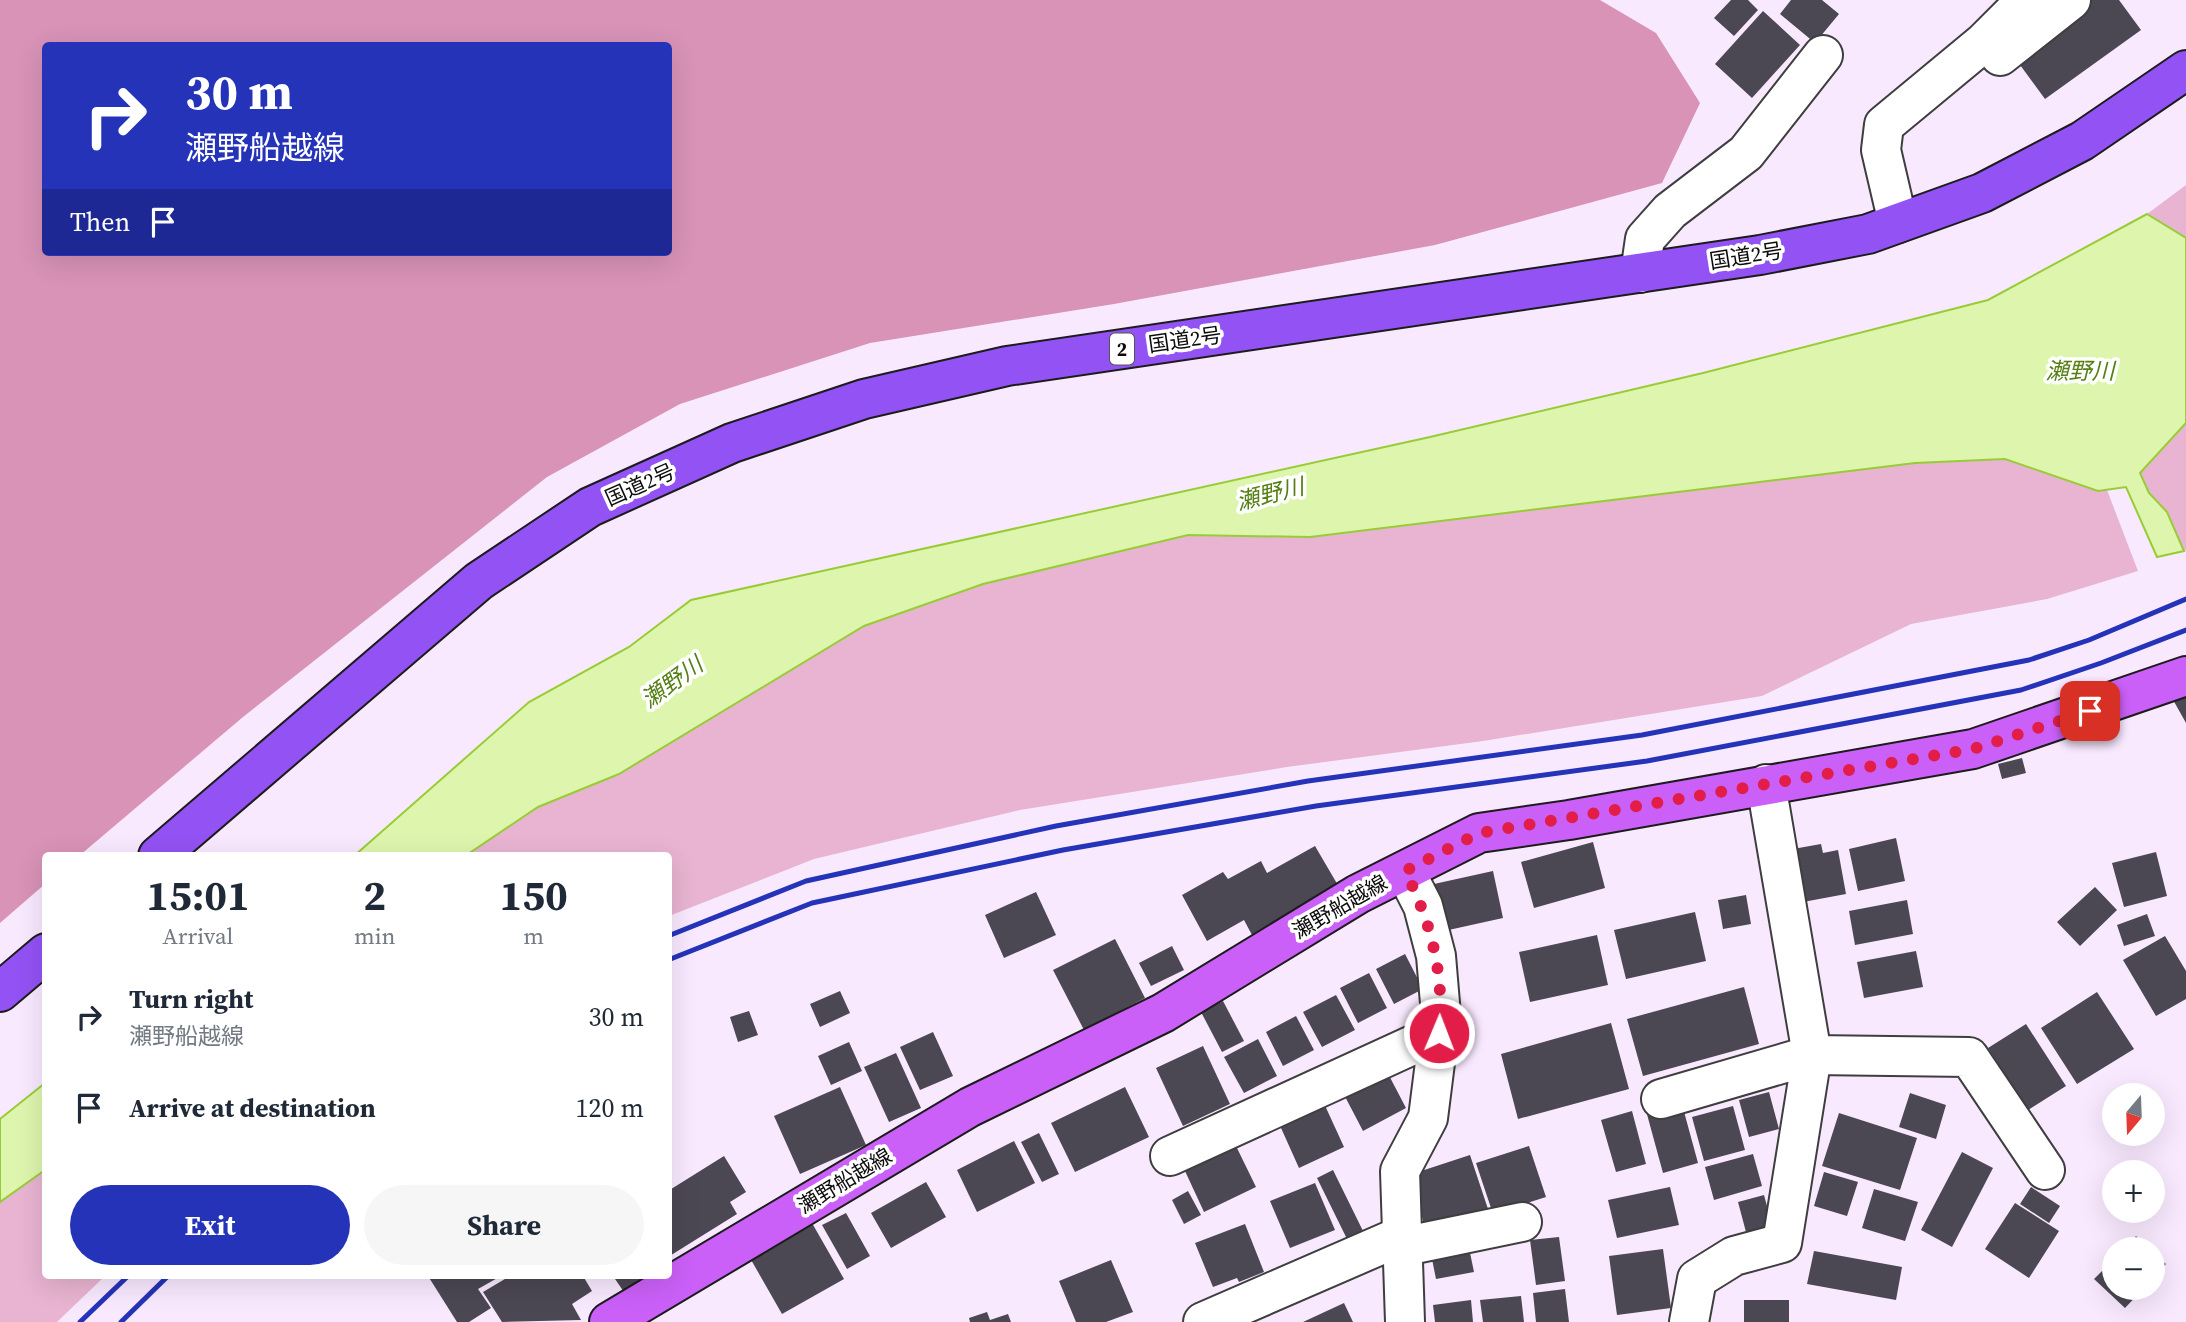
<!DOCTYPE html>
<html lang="en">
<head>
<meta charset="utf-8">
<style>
	:root { --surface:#fff; --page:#f6f6f7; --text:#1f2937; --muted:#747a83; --accent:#2533b9 }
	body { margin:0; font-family:"Source Serif 4","Noto Sans JP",serif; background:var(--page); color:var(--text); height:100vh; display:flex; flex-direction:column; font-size:26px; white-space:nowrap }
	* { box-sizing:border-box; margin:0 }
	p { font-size:23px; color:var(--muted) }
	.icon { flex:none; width:38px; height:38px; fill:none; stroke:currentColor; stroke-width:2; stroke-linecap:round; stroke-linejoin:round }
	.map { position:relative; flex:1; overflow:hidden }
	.details { position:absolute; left:42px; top:852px; width:630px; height:427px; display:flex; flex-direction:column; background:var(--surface); border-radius:7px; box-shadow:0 7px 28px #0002 }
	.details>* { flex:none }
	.guide { position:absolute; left:42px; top:42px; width:630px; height:214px; border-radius:7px; box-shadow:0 7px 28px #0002; background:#2533b9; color:#fff; overflow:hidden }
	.needle { width:46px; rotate:199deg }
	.tools { position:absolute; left:2102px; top:1083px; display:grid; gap:14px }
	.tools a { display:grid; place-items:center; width:63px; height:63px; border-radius:50%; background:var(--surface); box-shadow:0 7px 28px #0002; font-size:35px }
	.pin { position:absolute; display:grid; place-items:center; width:60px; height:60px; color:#fff; margin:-30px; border-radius:14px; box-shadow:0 4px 10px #0006 }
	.me { position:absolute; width:77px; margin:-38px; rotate:1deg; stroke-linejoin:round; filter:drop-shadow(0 0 5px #0008) }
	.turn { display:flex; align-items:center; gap:24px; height:147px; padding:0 28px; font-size:32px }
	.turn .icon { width:91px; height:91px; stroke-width:2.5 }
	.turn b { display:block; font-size:49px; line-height:60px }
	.then { display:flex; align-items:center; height:66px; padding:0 28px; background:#0003; gap:14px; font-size:26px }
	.eta { display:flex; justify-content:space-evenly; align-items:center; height:119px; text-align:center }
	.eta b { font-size:42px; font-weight:700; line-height:49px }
	.button { display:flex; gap:14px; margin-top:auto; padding:14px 28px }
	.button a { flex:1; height:80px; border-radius:42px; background:var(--accent); color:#fff; font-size:28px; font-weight:700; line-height:80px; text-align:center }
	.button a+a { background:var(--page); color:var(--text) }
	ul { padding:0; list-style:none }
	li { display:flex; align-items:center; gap:21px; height:91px; padding:0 28px }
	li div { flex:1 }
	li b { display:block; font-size:26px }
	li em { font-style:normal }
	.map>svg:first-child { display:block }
	.green { fill:#e8b4d1 }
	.forest { fill:#d893b6; fill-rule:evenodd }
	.water { fill:#def5ae; stroke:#98cc36; stroke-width:2 }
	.building { fill:#4b4753 }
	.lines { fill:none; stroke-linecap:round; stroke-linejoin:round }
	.minor-casing { stroke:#3e3e3e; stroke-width:42 }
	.major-casing { stroke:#1c1c1c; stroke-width:42 }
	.highway-casing { stroke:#1c1c1c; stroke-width:42 }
	.minor { stroke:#fff; stroke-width:38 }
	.major { stroke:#cb60f8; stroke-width:38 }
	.highway { stroke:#9352f4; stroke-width:38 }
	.rail { stroke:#2533b9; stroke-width:5 }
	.route { stroke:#e11d48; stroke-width:12; stroke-dasharray:0 21.6 }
	.labels { text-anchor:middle; stroke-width:7; stroke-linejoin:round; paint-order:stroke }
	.shield { fill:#fff; stroke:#545454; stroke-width:2 }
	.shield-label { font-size:19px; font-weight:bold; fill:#0b0b0b }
	.street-label { font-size:21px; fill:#0b0b0b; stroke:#fff }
	.water-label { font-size:23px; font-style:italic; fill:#577f15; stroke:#fff }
</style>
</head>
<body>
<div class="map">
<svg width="2186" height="1322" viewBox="0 0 2186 1322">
	<rect width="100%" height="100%" fill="#f9e9ff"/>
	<path class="green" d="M2186,185V238L2184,239L2147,214Z
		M2186,423V550L2184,551L2167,512L2149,493L2140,473Z
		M2005,459L2098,491L2107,490L2138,571L2047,599L1911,624L1762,696L1483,741L1287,767L1020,810L814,859L669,916L668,856H465L538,807L619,774L864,626L983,584L1188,535L1310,537L1915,463Z
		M45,1170L46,1276H105L57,1322H0V1202Z"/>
	<path class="forest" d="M0,0H1600L1656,33L1700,103L1662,183L1435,245L1114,304L870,343L680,404L547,477L243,717L79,856H46L45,884L0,923ZM46,46H668V252H46Z"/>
	<path class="water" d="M2147,214L2186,238V423L2140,473L2149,493L2167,512L2184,551L2157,557L2126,487L2098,491L2005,459L1915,463L1310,537L1188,535L983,584L864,626L619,774L538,807L465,856H354L529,702L629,647L691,600L1430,437L1703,373L1988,300Z
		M45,1083V1170L0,1202V1119Z"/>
	<path class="building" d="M1731,0H1748L1758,10L1734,36L1714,18Z
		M1791,0H1822L1839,14L1815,43L1780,14Z
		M2089,0H2119L2141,30L2045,99L2012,54Z
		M1763,11L1800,45L1752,98L1715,64Z
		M2186,690V723L2172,698Z
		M2022,758L2026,773L2002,779L1998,764Z
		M1896,838L1905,881L1858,891L1849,849Z
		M1593,842L1605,888L1534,908L1521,862Z
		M1821,844L1823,853L1838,850L1846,894L1803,902L1793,849Z
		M1315,846L1339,887L1252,935L1244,920L1207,941L1182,895L1223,872L1228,879L1261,861L1267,873Z
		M2156,852L2167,896L2124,907L2112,863Z
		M1493,871L1503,918L1444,931L1434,884Z
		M2095,887L2117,910L2080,946L2057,922Z
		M1036,892L1056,935L1004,958L985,915Z
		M1746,895L1751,924L1723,929L1718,900Z
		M1907,900L1913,934L1855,945L1849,911Z
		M1695,912L1706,961L1626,979L1614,930Z
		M2147,914L2155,936L2124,946L2117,925Z
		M1597,935L1608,985L1530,1002L1519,952Z
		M2165,936L2186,971V999L2156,1016L2123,960Z
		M1115,939L1145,998L1084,1030L1053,970Z
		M1172,946L1184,970L1151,986L1139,963Z
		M1916,951L1923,987L1864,998L1857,962Z
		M1405,954L1423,989L1394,1004L1376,969Z
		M1369,973L1387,1008L1358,1023L1340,988Z
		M1744,987L1759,1044L1643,1076L1627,1019Z
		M840,991L850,1013L820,1027L810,1004Z
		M2097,992L2134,1049L2077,1084L2041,1028Z
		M1336,995L1355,1030L1322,1047L1303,1012Z
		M1223,1001L1244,1041L1222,1052L1201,1012Z
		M749,1011L758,1035L738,1042L730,1017Z
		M1296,1016L1314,1050L1283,1066L1266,1032Z
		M1611,1023L1629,1089L1518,1119L1501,1054Z
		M2026,1024L2066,1086L2028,1110L1988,1048Z
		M933,1032L953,1076L920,1090L900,1047Z
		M1258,1039L1277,1076L1244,1093L1224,1057Z
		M849,1042L862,1071L831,1085L818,1056Z
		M1203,1046L1230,1104L1183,1126L1156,1068Z
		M896,1053L921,1108L889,1122L864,1067Z
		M1383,1064L1406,1108L1363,1131L1340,1087Z
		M840,1087L866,1145L800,1174L774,1116Z
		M1125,1087L1149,1137L1075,1172L1051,1123Z
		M1769,1092L1779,1129L1749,1137L1739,1100Z
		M1910,1093L1946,1105L1936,1139L1899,1127Z
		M1680,1097L1698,1163L1663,1173L1645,1107Z
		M1322,1099L1344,1147L1299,1168L1277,1119Z
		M1733,1106L1745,1150L1704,1161L1692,1117Z
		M1632,1111L1646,1164L1616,1172L1601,1120Z
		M1839,1113L1917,1138L1900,1190L1822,1166Z
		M1039,1133L1059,1174L1042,1182L1021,1142Z
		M1014,1141L1035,1183L977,1212L957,1170Z
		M1236,1146L1256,1187L1204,1212L1185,1171Z
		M1529,1146L1546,1197L1493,1214L1476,1163Z
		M1962,1152L1993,1168L1952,1247L1921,1230Z
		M1753,1154L1762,1186L1714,1200L1705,1167Z
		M1470,1155L1488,1209L1426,1230L1409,1175Z
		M724,1156L746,1192L730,1202L737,1214L668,1257V1191Z
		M1333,1170L1363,1231L1347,1239L1317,1178Z
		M1824,1172L1858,1182L1847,1216L1814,1206Z
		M926,1182L946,1217L891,1248L871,1213Z
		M1315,1183L1335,1230L1290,1248L1270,1201Z
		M1670,1187L1679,1225L1617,1238L1608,1200Z
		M2031,1187L2060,1206L2049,1223L2020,1204Z
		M1874,1189L1918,1202L1905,1241L1862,1228Z
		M1188,1191L1201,1215L1184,1224L1172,1200Z
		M1764,1195L1772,1225L1746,1232L1738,1202Z
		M2015,1203L2059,1231L2029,1278L1985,1249Z
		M846,1213L870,1256L847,1269L822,1225Z
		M812,1223L844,1279L782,1314L750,1258Z
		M1245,1224L1264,1272L1239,1282L1237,1278L1213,1287L1195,1243Z
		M2136,1236L2150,1250H2123Z
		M1559,1237L1565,1281L1536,1285L1530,1240Z
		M1468,1243L1474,1272L1436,1279L1430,1249Z
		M1663,1249L1671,1308L1617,1315L1609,1256Z
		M1814,1251L1902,1267L1896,1300L1807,1284Z
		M2152,1252L2166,1264L2152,1279Z
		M2114,1259V1288H2144L2125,1308L2094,1279Z
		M1111,1260L1133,1312L1106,1322H1076L1059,1281Z
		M428,1276H501L478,1289L491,1308L469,1322H457Z
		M510,1276H583L592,1291L572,1304L581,1320L502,1322L483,1292Z
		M613,1276H653L628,1298Z
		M1565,1289L1569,1322H1536L1533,1293Z
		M1521,1296L1524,1322H1483L1480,1300Z
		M1471,1300L1473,1322H1435L1433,1305Z
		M1744,1300H1789V1322H1744Z
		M1344,1303L1353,1322H1303Z
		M987,1312L990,1320L1008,1314L1011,1322H970L969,1318Z"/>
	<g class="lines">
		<g class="minor-casing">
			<path id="minor" d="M2000,56L2071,0
				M1898,223L1881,150L1884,125L1983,43L2026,0
				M1640,273L1645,239L1670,211L1746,153L1823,55
				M1661,1099L1812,1055L1969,1057L2045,1170
				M1170,1156L1439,1033
				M1401,1247L1522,1222
				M1203,1322L1401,1236
				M1405,1322L1400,1171L1428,1118L1441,1015L1436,956L1423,906L1405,871
				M1689,1322L1697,1279L1734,1256L1782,1243L1812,1055L1766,784"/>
		</g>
		<g class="major-casing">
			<path id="major" d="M609,1322L970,1107L1163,1013L1358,894L1479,833L1569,820L1973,749L2186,676"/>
		</g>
		<g class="highway-casing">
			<path id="highway" d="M158,856L479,581L590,507L732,443L864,399L1007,366L1760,255L1868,234L1982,193L2082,141L2186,70
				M0,992L46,953"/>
		</g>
		<use href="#minor" class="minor"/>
		<use href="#major" class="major"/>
		<use href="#highway" class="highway"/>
		<path class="rail" d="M668,936L806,881L1056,826L1308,781L1642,735L2029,660L2089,640L2186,599
			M668,960L812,903L1063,850L1316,806L1647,761L2021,690L2101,663L2186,630
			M80,1322L128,1276
			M121,1322L168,1276"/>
	</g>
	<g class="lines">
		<path class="route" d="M1439,1033C1445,976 1431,921 1405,871L1479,833L1973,749L2090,711"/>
	</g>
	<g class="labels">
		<rect class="shield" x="1110" y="333.5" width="24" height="31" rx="5"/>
		<g class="shield-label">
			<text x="1122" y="356">2</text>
		</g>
		<g class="street-label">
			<text transform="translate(1746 256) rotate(-9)" y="7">国道2号</text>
			<text transform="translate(1185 340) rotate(-8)" y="7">国道2号</text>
			<text transform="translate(640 485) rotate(-24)" y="7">国道2号</text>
			<text transform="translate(1340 907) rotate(-30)" y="7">瀬野船越線</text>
			<text transform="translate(845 1181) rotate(-31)" y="7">瀬野船越線</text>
		</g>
		<g class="water-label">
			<text x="2080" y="379">瀬野川</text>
			<text transform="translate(1270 494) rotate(-14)" y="8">瀬野川</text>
			<text transform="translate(672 682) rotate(-36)" y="8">瀬野川</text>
		</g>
	</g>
</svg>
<div class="tools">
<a><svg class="needle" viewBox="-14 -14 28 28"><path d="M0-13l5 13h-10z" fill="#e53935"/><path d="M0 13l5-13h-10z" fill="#747a83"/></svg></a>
<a>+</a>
<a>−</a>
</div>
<div class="pin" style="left:2090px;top:711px;background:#d93025"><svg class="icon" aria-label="arrive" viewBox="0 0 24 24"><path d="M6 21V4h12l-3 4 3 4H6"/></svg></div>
<svg class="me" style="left:1439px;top:1033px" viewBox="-20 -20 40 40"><circle r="17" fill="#e11d48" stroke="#fff" stroke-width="3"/><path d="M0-11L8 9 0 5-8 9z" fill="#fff"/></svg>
<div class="guide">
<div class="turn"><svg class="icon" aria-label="right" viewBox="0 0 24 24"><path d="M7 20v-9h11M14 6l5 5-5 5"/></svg><div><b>30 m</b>瀬野船越線</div></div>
<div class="then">Then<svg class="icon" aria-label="arrive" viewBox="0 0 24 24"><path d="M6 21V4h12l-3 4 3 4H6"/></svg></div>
</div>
<section class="details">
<div class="eta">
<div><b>15:01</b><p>Arrival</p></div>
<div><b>2</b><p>min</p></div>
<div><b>150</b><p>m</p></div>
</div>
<ul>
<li><svg class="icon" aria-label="right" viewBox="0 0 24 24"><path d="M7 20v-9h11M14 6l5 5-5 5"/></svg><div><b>Turn right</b><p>瀬野船越線</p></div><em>30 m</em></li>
<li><svg class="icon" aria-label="arrive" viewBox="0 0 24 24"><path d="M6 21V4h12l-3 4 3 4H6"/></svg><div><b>Arrive at destination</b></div><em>120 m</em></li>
</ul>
<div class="button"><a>Exit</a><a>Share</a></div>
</section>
</div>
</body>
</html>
